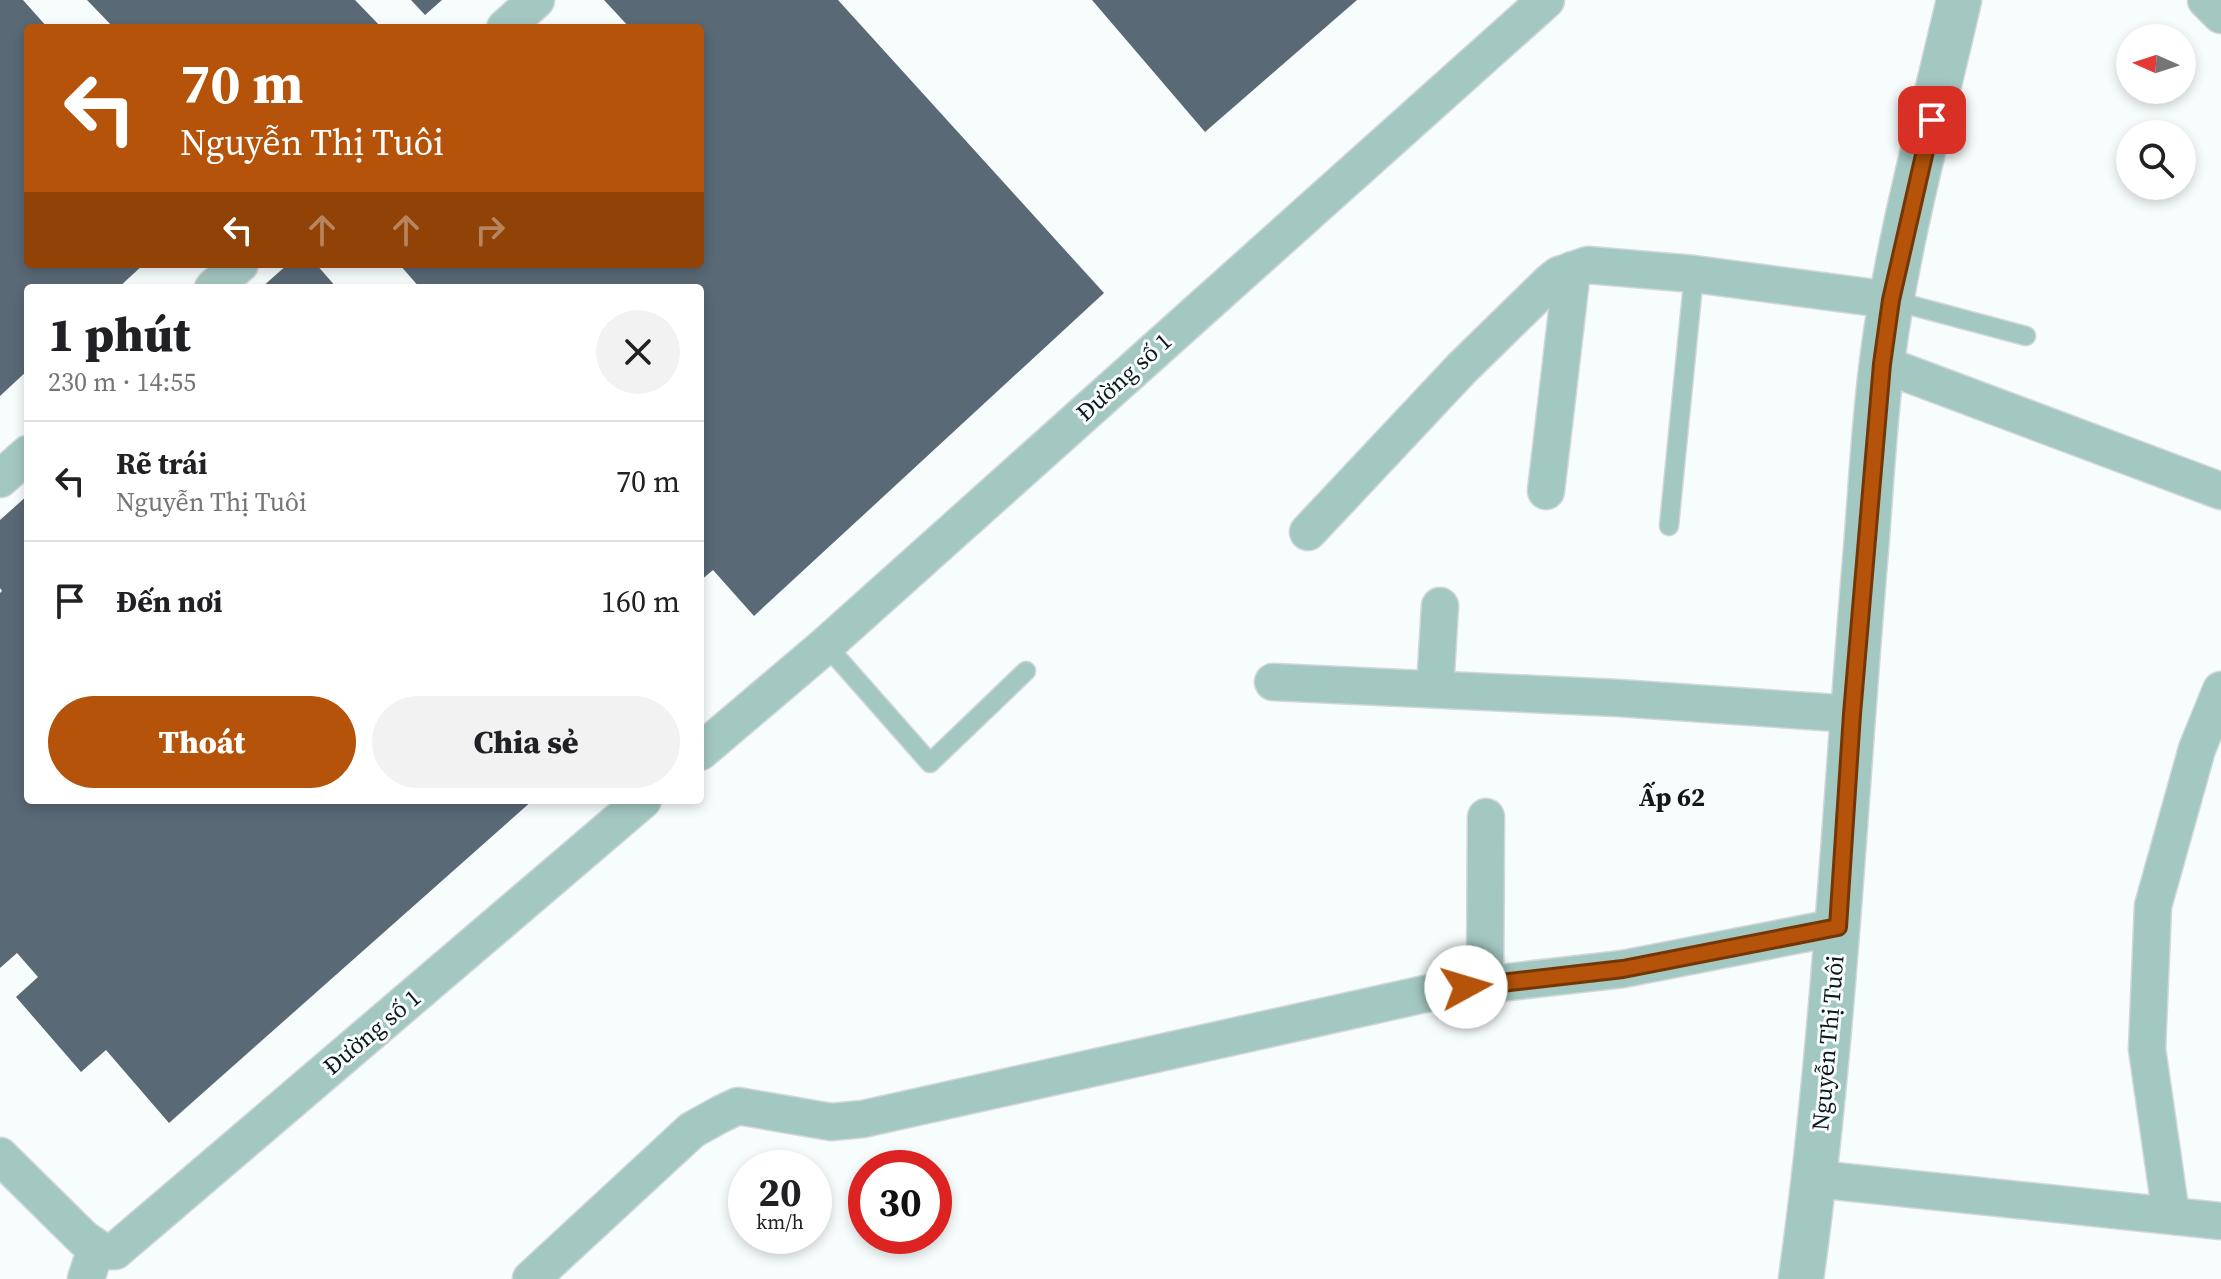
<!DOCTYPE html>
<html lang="vi">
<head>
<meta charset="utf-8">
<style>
	:root { --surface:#fff; --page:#f2f2f2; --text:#202124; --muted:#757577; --line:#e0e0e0; --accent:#b45309 }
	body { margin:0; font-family:"Source Serif 4",serif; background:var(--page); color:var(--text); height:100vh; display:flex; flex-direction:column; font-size:30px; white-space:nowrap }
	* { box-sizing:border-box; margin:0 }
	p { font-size:26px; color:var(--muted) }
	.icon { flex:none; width:44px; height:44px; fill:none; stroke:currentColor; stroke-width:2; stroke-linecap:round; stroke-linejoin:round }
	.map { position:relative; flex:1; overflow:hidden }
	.drawer { position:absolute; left:24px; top:284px; width:680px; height:520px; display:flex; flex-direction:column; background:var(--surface); border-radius:8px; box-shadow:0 4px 12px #0003 }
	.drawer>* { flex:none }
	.hud { position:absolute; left:24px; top:24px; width:680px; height:244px; border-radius:8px; box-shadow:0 4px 12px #0003; background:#b45309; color:#fff; overflow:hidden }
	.needle { width:52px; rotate:273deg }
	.controls { position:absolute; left:2116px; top:24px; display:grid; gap:16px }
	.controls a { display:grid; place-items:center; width:80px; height:80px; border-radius:50%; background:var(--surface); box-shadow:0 4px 12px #0003; font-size:40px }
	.speed { position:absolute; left:728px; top:1150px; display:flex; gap:16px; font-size:40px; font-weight:700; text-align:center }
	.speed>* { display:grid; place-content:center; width:104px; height:104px; border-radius:50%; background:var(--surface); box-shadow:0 4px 12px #0003; line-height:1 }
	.speed small { font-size:20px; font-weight:400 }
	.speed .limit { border:12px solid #d22; background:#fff; color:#111 }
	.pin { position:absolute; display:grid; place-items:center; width:68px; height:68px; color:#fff; margin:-34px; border-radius:16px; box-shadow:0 4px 12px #0006 }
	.me { position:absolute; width:88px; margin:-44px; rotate:84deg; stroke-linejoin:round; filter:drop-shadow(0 0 6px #0008) }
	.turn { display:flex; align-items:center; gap:28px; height:168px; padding:0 24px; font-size:36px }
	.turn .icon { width:104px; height:104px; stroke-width:2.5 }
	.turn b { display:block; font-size:56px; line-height:68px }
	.lanes { display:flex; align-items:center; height:76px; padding:0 24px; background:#0003; justify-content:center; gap:40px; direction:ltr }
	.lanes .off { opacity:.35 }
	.round { display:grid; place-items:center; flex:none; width:84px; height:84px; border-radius:42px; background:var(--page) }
	.headline { display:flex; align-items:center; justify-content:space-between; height:136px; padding:0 24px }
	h1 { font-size:48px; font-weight:800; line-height:60px }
	.button { display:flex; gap:16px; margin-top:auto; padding:16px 24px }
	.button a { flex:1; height:92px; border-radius:48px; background:var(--accent); color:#fff; font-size:32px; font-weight:800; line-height:92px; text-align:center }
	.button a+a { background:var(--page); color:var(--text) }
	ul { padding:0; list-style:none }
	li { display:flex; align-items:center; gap:24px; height:120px; padding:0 24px; border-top:2px solid var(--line) }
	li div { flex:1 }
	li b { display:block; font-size:30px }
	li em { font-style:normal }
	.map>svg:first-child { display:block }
	.building { fill:#5a6976 }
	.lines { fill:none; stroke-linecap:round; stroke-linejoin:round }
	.service-casing { stroke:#d2d8d9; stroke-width:21 }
	.minor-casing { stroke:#d2d8d9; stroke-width:39 }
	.tertiary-casing { stroke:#d2d8d9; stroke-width:47 }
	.service { stroke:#a3c7c1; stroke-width:18 }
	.minor { stroke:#a3c7c1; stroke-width:36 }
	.tertiary { stroke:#a3c7c1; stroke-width:44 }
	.route-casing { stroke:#753606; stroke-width:20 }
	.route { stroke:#b45309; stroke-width:14 }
	.labels { text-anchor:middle; stroke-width:6; stroke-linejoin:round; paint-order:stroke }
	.street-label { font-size:24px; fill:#0f181a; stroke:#f7fcfd }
	.neighbourhood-label { font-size:26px; font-weight:bold; fill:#0f181a; stroke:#f7fcfd }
</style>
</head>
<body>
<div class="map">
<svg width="2221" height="1279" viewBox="0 0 2221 1279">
	<rect width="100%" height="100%" fill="#f7fcfd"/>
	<path class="building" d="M0,0H23L48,28H28V264H144L118,288H28V370L0,396Z
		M87,0H355L382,28H114Z
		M411,0H442L425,15Z
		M604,0H838L1104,293L754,616L713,570L700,581V288H420L399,264H700V28H630Z
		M1092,0H1357L1205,132Z
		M288,264H316L337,288H261Z
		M28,495V800H533L169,1123L106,1050L81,1072L16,997L38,977L17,953L0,968V593L2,591L0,588V520Z"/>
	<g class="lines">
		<g class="service-casing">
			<path id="service" d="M1891,300L2026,336
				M1669,526L1694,274
				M826,645L930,763L1026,671"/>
		</g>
		<g class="minor-casing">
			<path id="minor" d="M2206,0L2221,15
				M505,28L536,0
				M213,288L240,264
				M1882,364L2221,491
				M0,479L28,454
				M1546,491L1572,270
				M1308,532L1462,368L1550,282L1559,275L1588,265L1694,274L1891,300
				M1273,682L1618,698L1852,714
				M1435,689L1440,606
				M700,752L826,645L1546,0
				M1485,985L1486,817
				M0,1156L84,1239L102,1251H115L643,800
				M1815,1179L2221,1221
				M2171,1215L2147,1049L2153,906L2197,749L2221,690
				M86,1279L96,1248
				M531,1279L692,1130L721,1114L738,1106L831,1122L863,1119L1447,989L1623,969L1838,927"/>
		</g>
		<g class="tertiary-casing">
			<path id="tertiary" d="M1801,1279C1835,1037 1845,793 1866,549C1871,487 1874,424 1882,362C1897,242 1932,118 1959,0"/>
		</g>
		<use href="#service" class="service"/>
		<use href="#minor" class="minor"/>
		<use href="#tertiary" class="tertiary"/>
	</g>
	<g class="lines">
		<g class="route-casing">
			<path id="route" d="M1466,987L1623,969L1838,927L1852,714L1882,364L1891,300L1932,120"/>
		</g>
		<use href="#route" class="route"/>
	</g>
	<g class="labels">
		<g class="street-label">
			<text transform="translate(1124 377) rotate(-42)" y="8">Đường số 1</text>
			<text transform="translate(372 1032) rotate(-40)" y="8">Đường số 1</text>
			<text transform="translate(1828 1043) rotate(-85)" y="8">Nguyễn Thị Tuôi</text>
		</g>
		<g class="neighbourhood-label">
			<text x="1672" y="806">Ấp 62</text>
		</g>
	</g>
</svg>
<div class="controls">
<a><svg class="needle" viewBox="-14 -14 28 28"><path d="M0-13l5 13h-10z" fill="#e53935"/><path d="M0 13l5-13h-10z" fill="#757577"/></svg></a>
<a><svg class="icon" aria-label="search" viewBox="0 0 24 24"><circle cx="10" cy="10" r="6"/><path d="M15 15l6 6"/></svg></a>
</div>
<div class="speed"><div>20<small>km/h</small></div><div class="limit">30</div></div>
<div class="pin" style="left:1932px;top:120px;background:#d93025"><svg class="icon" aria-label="arrive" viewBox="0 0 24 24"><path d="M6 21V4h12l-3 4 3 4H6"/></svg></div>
<svg class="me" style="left:1466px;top:987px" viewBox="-20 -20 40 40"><circle r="19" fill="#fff"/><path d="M0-13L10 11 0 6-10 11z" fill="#b45309"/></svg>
<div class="hud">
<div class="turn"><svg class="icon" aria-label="left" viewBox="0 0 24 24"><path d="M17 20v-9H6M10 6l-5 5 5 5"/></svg><div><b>70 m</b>Nguyễn Thị Tuôi</div></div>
<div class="lanes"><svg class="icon" aria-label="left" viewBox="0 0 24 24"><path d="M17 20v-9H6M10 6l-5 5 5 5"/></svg><svg class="icon off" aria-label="ahead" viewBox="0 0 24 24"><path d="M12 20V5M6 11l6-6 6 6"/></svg><svg class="icon off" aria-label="ahead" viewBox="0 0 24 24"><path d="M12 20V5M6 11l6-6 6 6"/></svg><svg class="icon off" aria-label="right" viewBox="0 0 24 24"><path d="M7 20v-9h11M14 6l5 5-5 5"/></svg></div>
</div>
<section class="drawer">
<div class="headline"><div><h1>1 phút</h1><p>230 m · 14:55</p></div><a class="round"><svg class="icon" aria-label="close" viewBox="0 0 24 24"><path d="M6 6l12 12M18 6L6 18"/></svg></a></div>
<ul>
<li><svg class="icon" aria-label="left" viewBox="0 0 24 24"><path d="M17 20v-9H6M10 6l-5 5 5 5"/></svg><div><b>Rẽ trái</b><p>Nguyễn Thị Tuôi</p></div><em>70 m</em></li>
<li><svg class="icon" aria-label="arrive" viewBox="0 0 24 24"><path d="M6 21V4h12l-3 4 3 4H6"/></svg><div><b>Đến nơi</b></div><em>160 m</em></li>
</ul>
<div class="button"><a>Thoát</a><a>Chia sẻ</a></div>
</section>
</div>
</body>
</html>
